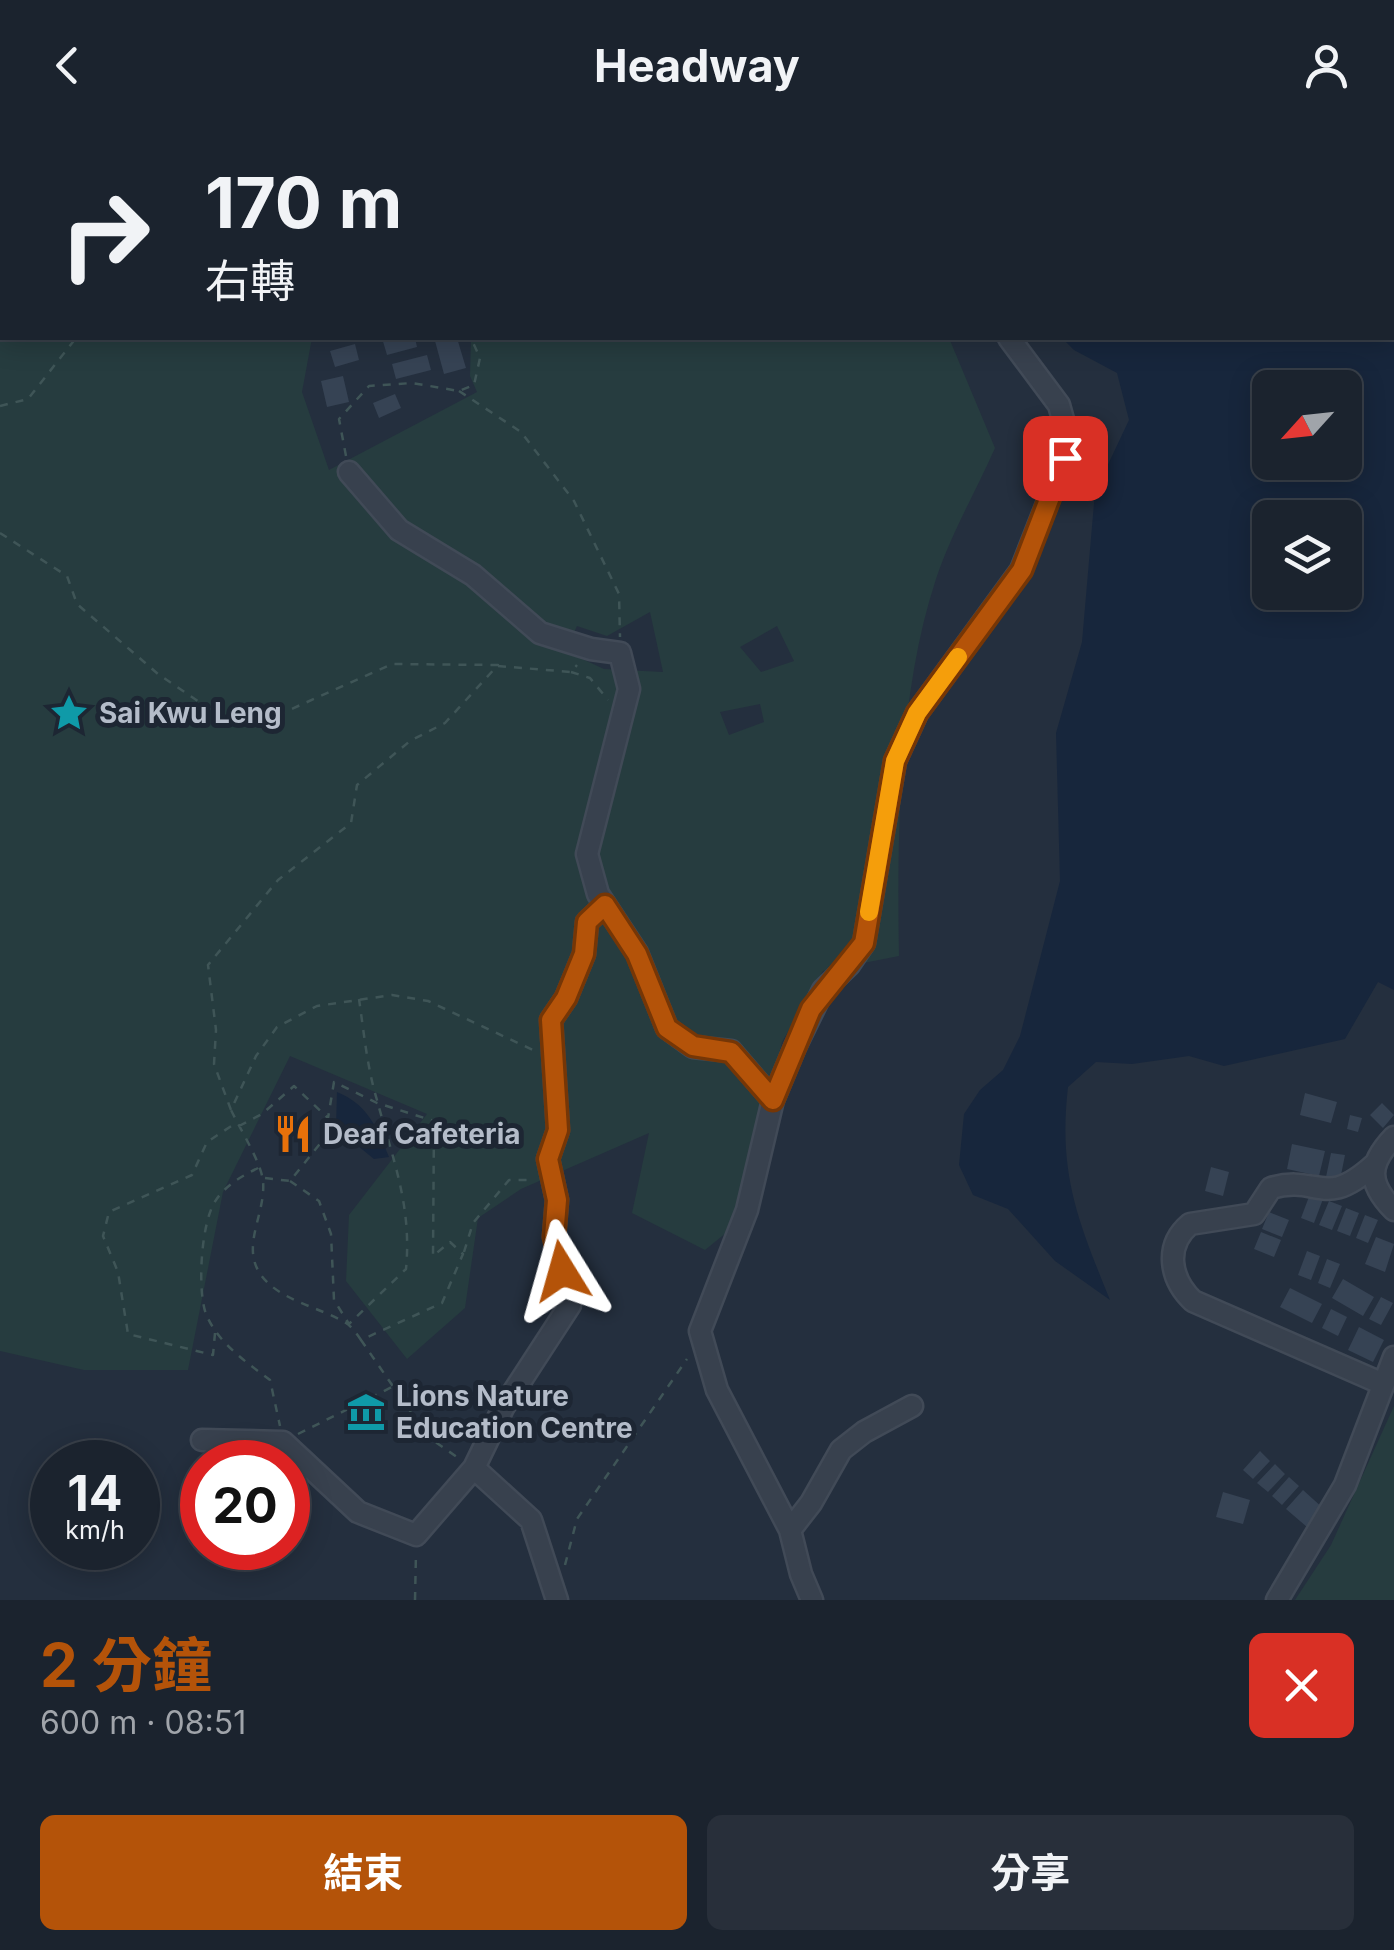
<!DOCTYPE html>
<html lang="zh-TW">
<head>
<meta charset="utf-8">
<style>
	:root { --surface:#1b232e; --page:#282f3a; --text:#f1f3f6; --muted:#a0a4aa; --line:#39404a; --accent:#b45309 }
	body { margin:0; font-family:Inter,"Noto Sans TC",sans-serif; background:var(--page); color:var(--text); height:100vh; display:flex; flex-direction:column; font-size:38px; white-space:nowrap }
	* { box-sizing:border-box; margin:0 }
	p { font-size:32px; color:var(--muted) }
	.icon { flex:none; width:55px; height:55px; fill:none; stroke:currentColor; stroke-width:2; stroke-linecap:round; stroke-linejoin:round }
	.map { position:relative; height:1470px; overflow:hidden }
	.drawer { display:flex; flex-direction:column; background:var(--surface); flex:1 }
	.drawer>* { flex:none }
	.hud { position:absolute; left:0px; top:0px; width:1395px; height:210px; box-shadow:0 5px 25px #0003,0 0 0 2px var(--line); background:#1b232e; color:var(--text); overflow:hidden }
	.needle { width:65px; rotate:243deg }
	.fabs { position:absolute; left:1252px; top:240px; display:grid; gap:20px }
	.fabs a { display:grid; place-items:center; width:110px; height:110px; border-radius:15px; background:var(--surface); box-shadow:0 5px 25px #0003,0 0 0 2px var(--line); font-size:50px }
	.speed { position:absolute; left:30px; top:1310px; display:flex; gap:20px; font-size:50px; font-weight:700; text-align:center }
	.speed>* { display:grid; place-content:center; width:130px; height:130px; border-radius:50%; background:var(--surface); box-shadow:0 5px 25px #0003,0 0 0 2px var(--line); line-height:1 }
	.speed small { font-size:25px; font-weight:400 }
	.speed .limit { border:15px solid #d22; background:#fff; color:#111 }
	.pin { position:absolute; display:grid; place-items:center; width:85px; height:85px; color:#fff; margin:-42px; border-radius:20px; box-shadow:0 5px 15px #0006 }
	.me { position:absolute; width:110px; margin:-55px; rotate:352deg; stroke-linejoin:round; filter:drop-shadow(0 0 8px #0008) }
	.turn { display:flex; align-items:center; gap:35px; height:210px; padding:0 40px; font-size:45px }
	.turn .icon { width:130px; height:130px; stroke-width:2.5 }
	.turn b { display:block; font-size:70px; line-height:85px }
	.round { display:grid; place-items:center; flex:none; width:105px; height:105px; border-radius:15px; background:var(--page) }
	.head { display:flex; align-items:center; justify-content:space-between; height:170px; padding:0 40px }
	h1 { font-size:60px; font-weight:700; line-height:75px; color:var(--accent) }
	.primary-button { display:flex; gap:20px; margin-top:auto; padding:20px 40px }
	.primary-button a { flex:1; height:115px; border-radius:15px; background:var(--accent); color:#fff; font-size:40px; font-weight:700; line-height:115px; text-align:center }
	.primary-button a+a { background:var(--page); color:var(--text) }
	header { display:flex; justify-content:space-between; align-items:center; height:130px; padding:0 40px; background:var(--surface); font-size:45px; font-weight:700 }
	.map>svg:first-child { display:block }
	.green { fill:#263c3f; fill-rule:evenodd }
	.water { fill:#17263c; fill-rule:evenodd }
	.building { fill:#364354 }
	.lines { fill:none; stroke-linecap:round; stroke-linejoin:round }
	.minor-casing { stroke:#414a57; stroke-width:25 }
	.path { stroke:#3f5557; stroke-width:2.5; stroke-dasharray:8 8; stroke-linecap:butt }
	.minor { stroke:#38414e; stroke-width:20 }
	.route-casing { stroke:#753606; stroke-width:25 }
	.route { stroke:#b45309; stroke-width:18 }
	.slow { stroke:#f59e0b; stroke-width:18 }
	.labels { text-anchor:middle; stroke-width:10; stroke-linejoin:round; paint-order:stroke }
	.poi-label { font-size:28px; font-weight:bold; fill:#b4bcc9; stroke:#1d2633; text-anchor:start }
</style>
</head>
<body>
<header><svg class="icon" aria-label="back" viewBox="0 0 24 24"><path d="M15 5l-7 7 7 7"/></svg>Headway<svg class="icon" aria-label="person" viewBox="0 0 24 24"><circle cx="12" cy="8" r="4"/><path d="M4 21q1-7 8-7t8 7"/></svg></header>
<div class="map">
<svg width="1394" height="1470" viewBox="0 0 1394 1470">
	<rect width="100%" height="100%" fill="#242f3e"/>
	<path class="green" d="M0,0H710L711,2H2V208H312L302,262L329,340L477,262L470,246L471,208H949L995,318C976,361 951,404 936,449C898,564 897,707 899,826L823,841L782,912L737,1094L705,1120L632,1083L649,1003L521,1059L478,1088L465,1178L407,1229L346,1151L349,1085L427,984L290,926L223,1062L188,1240H84L0,1221ZM650,482L663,542L604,539L565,521L577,496L607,506ZM777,496L794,531L761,542L740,517ZM760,574L764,592L729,605L720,582Z
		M1394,1276V1470H1295L1331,1415Z"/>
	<path class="water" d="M963,0H1394V860L1378,852L1345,909L1224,936L1189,926L1132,934L1096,932L1068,957C1058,1044 1078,1091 1110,1170L1055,1131L1008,1079L973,1065L959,1035L964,984L980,960L1003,940L1020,906L1060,751L1056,603L1082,512L1095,362L1129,290L1117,243L1074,220L1062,208H1392V2H961ZM1270,258H1345V332H1270ZM1270,388H1345V462H1270Z
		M337,962C367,974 377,997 389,1027L374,1029L336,998Z"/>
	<path class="building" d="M382,208H415L417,217L387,225Z
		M448,208H457L466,238L444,244L435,211Z
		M355,214L359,230L335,237L330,221Z
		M427,225L431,240L396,249L392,234Z
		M343,246L349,272L327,277L321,251Z
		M395,264L401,278L379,288L373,273Z
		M1305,963L1337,972L1331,993L1300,985Z
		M1382,973L1394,985L1383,998L1370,985Z
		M1350,985L1362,988L1358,1002L1347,999Z
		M1292,1014L1325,1021L1319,1046L1287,1039Z
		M1331,1023L1345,1025L1340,1050L1326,1047Z
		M1211,1037L1229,1042L1223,1066L1205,1061Z
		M1310,1064L1323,1069L1314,1093L1301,1088Z
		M1329,1071L1342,1076L1332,1100L1319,1095Z
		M1346,1078L1359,1083L1350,1106L1337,1101Z
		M1269,1082L1289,1090L1282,1107L1262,1099Z
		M1365,1085L1378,1090L1368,1113L1356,1108Z
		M1261,1102L1281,1110L1274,1127L1254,1119Z
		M1376,1107L1394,1114L1385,1142L1365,1134Z
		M1307,1121L1320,1126L1311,1150L1298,1145Z
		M1327,1129L1340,1134L1330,1158L1318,1153Z
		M1343,1149L1374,1167L1363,1186L1332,1168Z
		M1290,1158L1322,1174L1312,1193L1280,1177Z
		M1381,1167L1393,1173L1381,1195L1369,1189Z
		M1331,1179L1347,1187L1338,1206L1322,1198Z
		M1359,1197L1384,1210L1373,1232L1348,1220Z
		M1260,1321L1270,1331L1253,1349L1243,1340Z
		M1275,1334L1285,1344L1268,1362L1257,1353Z
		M1289,1347L1299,1356L1282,1375L1272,1366Z
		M1303,1360L1324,1379L1307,1397L1286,1379Z
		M1223,1362L1250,1370L1243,1394L1216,1387Z"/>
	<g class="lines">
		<g class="minor-casing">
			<path id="minor" d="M800,0H833
				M875,0L877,2
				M923,2L925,0
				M349,342L399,400L473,445L540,503L591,519L620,523L629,559L587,724L598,764L637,823L667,898L693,917L731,921L773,970
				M1394,1007C1368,1034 1367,1053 1394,1080
				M1375,1034C1323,1081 1320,1044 1271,1058L1254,1084L1190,1094C1164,1116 1170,1149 1193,1171L1383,1254
				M202,1310L283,1312L358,1382L416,1405L474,1338L531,1390L557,1470
				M474,1338L503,1278L570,1175L554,1107L557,1070L548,1029L558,1000L551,890L566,868L584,824L587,792L605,775
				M790,1400L811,1373L841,1320L864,1302L912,1276
				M812,1470L801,1444L790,1400L717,1260L700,1201L747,1080L773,970L795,917L823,860L849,835L864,813L895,631L917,583L1021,440L1065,328L1069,311L1059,275L1009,208
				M1277,1470L1345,1355L1394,1227"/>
		</g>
		<path class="path" d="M107,0V2
			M524,0V2
			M1270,0L1271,2
			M1288,2L1292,0
			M0,49L2,48
			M1392,114L1394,112
			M1392,153L1394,152
			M1392,180L1394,182
			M459,261L521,302L574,371L619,464L620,507
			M0,276L28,269L76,208
			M346,326L339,289L369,256L412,253L459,261L474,255L480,228L471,208
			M0,403L67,446L77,474L158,544L226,590L258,594L392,534L498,535L445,593L410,611L357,655L351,693L278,750L208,835L216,900L214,934L231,980
			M498,536L571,542L577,535
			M571,542L590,548L608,570
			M239,996L262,984L294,956L328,988L334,952L377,973L434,991L433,1126L450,1112L463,1124L442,1173L361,1210L428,1307L457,1327
			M258,1038C242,1046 226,1055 216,1070C201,1091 197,1160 206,1184C218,1213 246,1232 270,1250L280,1296
			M265,1048L290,1051L327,1005L328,988
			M290,1051L319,1071L331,1104L334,1170L349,1194L406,1139C412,1076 393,1030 377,970C367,937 364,903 359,869
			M464,1122L473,1093L509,1050H534
			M215,1203L213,1225L128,1204L118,1142L103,1106L109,1082L192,1045L207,1012L236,993
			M361,1210C357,1204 352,1197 346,1193C320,1177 276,1170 259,1142C242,1114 266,1083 263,1051C261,1032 240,999 231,980L256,926L277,897L317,876L392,865L428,871L533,920
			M298,1304L394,1256
			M565,1435L577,1389L687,1229
			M415,1470L416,1422"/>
		<use href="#minor" class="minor"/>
	</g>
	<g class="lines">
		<g class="route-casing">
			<path id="route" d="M562,1141L554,1107L557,1070L548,1029L558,1000L551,890L566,868L584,824L587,792L605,775L637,824L667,898L693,916L731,922L773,970L811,879L864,813L895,631L917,583L1022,440L1065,328"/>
		</g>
		<use href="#route" class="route"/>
		<path class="slow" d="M869,782L895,631L917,583L958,527"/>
	</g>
	<defs>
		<g id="sight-bare" transform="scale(3)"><path d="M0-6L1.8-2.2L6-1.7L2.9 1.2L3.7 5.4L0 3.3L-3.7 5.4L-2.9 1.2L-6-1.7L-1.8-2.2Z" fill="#0f9aa8" stroke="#1d2633" stroke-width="2.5" paint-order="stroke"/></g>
		<g id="restaurant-bare" transform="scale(3)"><path d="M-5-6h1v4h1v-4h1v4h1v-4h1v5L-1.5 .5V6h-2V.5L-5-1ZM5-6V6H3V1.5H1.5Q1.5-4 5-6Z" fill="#e8710a" stroke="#1d2633" stroke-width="2.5" paint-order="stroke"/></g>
		<g id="museum-bare" transform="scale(3)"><path d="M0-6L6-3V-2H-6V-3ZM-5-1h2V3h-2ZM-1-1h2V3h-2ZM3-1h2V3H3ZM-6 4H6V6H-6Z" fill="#0f9aa8" stroke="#1d2633" stroke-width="2.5" paint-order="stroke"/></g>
	</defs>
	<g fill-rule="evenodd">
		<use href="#sight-bare" x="69" y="583"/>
		<use href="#restaurant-bare" x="293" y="1004"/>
		<use href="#museum-bare" x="366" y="1282"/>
	</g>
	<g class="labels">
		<g class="poi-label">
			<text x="99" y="593">Sai Kwu Leng</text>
			<text x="323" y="1014">Deaf Cafeteria</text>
			<text x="396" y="1276">Lions Nature<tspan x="396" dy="32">Education Centre</tspan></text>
		</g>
	</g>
</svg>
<div class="fabs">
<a><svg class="needle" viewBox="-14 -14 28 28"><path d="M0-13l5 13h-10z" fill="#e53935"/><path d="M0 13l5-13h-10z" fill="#a0a4aa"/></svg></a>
<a><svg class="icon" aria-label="layers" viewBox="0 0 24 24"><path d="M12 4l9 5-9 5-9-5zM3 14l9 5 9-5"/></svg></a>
</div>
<div class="speed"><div>14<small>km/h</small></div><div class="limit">20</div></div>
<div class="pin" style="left:1065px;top:328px;background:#d93025"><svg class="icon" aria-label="arrive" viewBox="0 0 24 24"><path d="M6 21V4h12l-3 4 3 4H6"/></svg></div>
<svg class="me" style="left:562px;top:1141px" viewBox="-20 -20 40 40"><path d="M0-17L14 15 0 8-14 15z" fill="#b45309" stroke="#fff" stroke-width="4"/></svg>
<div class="hud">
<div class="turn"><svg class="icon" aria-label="right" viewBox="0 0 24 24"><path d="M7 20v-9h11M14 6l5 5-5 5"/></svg><div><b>170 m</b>右轉</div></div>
</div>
</div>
<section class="drawer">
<div class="head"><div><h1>2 分鐘</h1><p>600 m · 08:51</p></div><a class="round" style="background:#d93025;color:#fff"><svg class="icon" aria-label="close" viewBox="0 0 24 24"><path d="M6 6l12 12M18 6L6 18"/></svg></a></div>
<div class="primary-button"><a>結束</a><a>分享</a></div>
</section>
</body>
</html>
